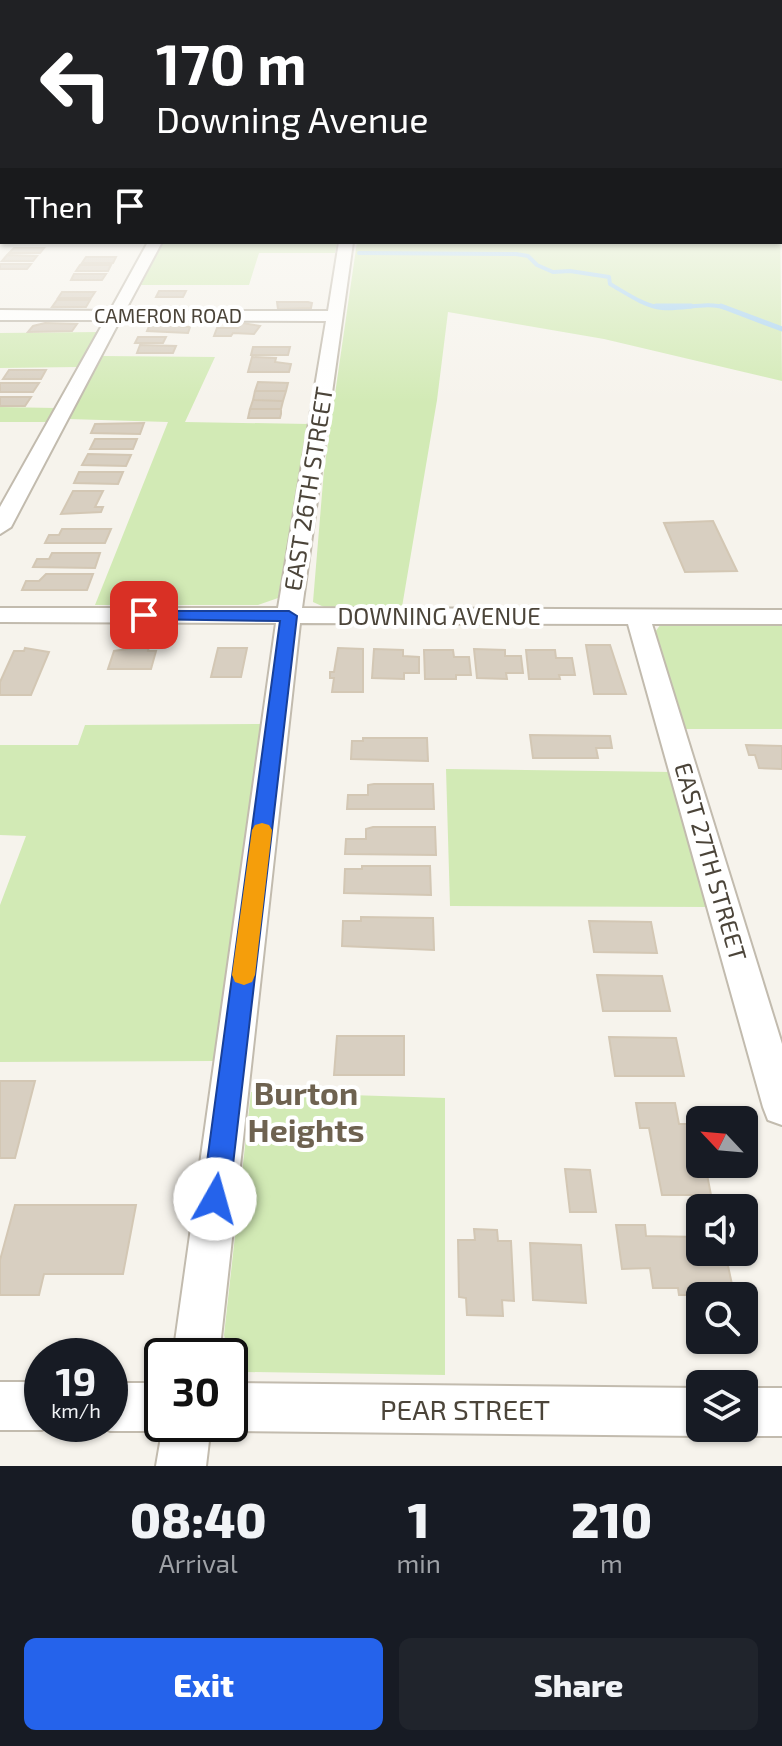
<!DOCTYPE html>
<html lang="en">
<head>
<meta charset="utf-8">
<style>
	:root { --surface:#171b24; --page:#20242c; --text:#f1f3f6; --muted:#9ea1a6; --accent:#2563eb }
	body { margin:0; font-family:"Exo 2",sans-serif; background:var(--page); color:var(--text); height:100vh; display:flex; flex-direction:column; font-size:30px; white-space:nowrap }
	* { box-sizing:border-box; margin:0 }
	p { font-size:26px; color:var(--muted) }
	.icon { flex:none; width:44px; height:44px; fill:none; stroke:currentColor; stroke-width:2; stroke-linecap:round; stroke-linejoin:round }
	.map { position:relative; height:1466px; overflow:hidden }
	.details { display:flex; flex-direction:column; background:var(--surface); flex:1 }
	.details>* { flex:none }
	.guide { position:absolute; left:0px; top:0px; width:782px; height:244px; box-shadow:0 2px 6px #0004; background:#202124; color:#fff; overflow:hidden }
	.needle { width:52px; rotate:296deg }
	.tools { position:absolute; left:686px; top:1106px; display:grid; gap:16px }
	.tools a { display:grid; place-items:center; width:72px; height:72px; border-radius:12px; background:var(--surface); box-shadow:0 2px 6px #0004; font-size:40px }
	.speed { position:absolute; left:24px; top:1338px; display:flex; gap:16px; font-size:40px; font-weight:700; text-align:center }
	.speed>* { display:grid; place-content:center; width:104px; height:104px; border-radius:50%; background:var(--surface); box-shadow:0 2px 6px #0004; line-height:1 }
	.speed small { font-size:20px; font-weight:400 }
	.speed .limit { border:4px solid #111; border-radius:12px; background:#fff; color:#111 }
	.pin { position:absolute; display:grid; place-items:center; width:68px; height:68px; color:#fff; margin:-34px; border-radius:16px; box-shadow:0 4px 12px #0006 }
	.me { position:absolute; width:88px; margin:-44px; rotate:7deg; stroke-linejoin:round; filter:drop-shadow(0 0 6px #0008) }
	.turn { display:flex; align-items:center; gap:28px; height:168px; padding:0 24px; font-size:36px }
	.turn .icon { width:104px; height:104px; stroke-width:2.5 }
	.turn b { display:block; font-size:56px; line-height:68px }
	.then { display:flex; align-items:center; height:76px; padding:0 24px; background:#0003; gap:16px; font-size:30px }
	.eta { display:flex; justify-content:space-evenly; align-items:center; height:136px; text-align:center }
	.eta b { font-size:48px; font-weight:800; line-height:56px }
	.cta { display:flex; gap:16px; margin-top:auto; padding:16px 24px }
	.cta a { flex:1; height:92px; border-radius:12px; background:var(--accent); color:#fff; font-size:32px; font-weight:800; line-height:92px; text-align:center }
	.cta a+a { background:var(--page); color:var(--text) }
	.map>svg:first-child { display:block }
	.green { fill:#d2eab5 }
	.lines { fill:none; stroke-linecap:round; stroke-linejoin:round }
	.stream-far1 { stroke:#a9d4f2; stroke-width:4 }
	.stream { stroke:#a9d4f2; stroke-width:5 }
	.building { fill:#d8cfc1; stroke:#d3c7b4; stroke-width:2 }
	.minor-casing { stroke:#c2bbae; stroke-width:4 }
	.minor { fill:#fff; fill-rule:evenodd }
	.route { fill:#2563eb; stroke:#184099; stroke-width:2 }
	.slow { fill:#f59e0b }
	.labels { text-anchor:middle; stroke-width:8; stroke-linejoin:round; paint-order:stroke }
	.far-street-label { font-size:20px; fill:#4b4439; stroke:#fff }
	.street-label { font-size:24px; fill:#4b4439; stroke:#fff }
	.near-street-label { font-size:28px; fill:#4b4439; stroke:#fff }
	.near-neighbourhood-label { font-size:32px; font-weight:bold; fill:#6e6250; stroke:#fff }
</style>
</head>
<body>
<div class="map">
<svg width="782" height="1466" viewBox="0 0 782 1466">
	<rect width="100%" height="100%" fill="#f6f3ec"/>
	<path class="green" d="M780,222L782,381L604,339L448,312L437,400L402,607H324L313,602L324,470L357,242H780Z
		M163,242H337L335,253H259L249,285H141Z
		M100,332L78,367L0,368V333Z
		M103,356L215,357L185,422L309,424L278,598L258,605H95L168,422L68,419Z
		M0,407L55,408L48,422H0Z
		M661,624H782V729H686L655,632Z
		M265,724L213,1061L0,1062V905L26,836L0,835V745H78L85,725Z
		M446,769L673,772L711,907L450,906Z
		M251,1092L445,1098V1375L247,1372L231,1363L224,1335Z"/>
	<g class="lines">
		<path class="stream-far1" d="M359,253L516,254L528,256L537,265L553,272L570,271L609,277L610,284C626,293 644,306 662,308C684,310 706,301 726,308"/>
		<path class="stream" d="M656,306H691
			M721,306L782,329"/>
	</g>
	<path class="building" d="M14,248H44L40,253H9Z
		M7,255L37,256L33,261H2Z
		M86,257H116L113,263H82Z
		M0,264H31L27,269H0Z
		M80,265H111L108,271H76Z
		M74,274H106L102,280H71Z
		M159,291H186L183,297H156Z
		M62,292H95L91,298H58Z
		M57,300H90L86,307H52Z
		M277,302H308L312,303L311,308L278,309Z
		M45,323L77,324L72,331L28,332L33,326Z
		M242,323L260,326L254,334L233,333L231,336H214L217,328H238Z
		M150,324H182L181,327H190L188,333L147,331Z
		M138,337H166L163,343H135Z
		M140,345L176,346L173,353H137Z
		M253,347H290L288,355H251Z
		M252,357L276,358L275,362L291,364L289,372H248Z
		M9,370H46L41,379H3Z
		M258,382L288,383L286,391H255Z
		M0,383H39L33,392H0Z
		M255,391H286L283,401L253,400Z
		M0,397H31L25,406H0Z
		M253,400L283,401L281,409H250Z
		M250,409H281V414L280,418H248Z
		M144,423L140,434L91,433L95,424Z
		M95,439H137L133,449H90Z
		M88,454L131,455L126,466L82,465Z
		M79,472H123L118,484L74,483Z
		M73,491H103L95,507H103L101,512L61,514Z
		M713,521L737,571L685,572L664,523Z
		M62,529H111L105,543H45L49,535H59Z
		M52,553H100L95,568L33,567L37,559H49Z
		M46,574H93L87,590H22L26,581H39Z
		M586,645H610L626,694H594Z
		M149,646L148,651H156L151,669H108L114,651Z
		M25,648L49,652L31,695H0V682L14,651H24Z
		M218,648H247L241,677H211Z
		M338,648L363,649V692H332L334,678H330V672H334Z
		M374,649L403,650V656L419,657V673H404V679L372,678Z
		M474,649L505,650V656H521L523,673H506L507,679L477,678Z
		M424,650H453L454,657H469L471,675H456V679H425Z
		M526,650H555L556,658H572L575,675H559L560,679H529Z
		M530,735L610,736L612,748H596L598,758H533Z
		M363,738H427L428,761L351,759L352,741H363Z
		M746,745L782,746V769L759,768L755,755H749Z
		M374,784H433L434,809H347L348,795H368V785Z
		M373,827H435L436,855L345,854L346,839H366V829Z
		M362,866H430L431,895L344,893L345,869H362Z
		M361,917L433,918L434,950L342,946L343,921H361Z
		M589,921L651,922L657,953L594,952Z
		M597,975L662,976L670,1011H603Z
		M337,1036H404V1075H334Z
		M609,1037L676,1038L684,1076H615Z
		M0,1081H35L15,1158H0Z
		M636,1103H675L679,1124H695L700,1144V1164H705L711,1195H662L649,1128H640Z
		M565,1169L590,1170L596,1212H570Z
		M15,1205H136L123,1274H44L39,1295H0V1260Z
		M616,1225H645L646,1236L700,1237V1252H725L733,1289L695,1288L696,1295H679L678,1288H653L650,1268L622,1269Z
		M474,1229L497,1230L498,1241H511L514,1301L502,1300L503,1316L467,1315L466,1298L459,1297L458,1240H475Z
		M530,1243L581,1245L586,1303L533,1300Z"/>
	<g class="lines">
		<g class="minor-casing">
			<path id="minor" d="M2,217V226L0,227V218Z
				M148,242H162L125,311H328L339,242H353L302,608L782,610V624H652L782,1044V1125L768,1120L763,1107L628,624L300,623L219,1356H173L276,623L0,622V608H278L326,321L120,320L11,527L0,534V507L105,320H0V310L110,311Z
				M0,1382H42V1424H56L42,1430H0Z
				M110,1383H162V1424H211L206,1466H156L162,1431H110L93,1424H110Z
				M230,1383L700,1388V1428H717L700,1436L230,1431L213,1424H230Z
				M744,1388H782V1436H744L727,1429L744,1428Z"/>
		</g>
		<use href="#minor" class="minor"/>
	</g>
	<linearGradient id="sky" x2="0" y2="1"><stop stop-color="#8fc1ec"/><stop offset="0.49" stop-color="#fbfaf6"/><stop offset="1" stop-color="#fbfaf6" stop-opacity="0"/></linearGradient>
	<rect width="782" height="403" fill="url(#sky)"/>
	<path class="route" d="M144,611H289L297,616L229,1199L225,1209L215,1212L206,1209L202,1199L280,621L139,619V612Z"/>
	<path class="slow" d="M262,823L269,825L272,830L255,975L252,982L244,985L235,982L232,975L252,830L255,825Z"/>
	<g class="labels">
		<g class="far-street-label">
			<text x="168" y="323">CAMERON ROAD</text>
		</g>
		<g class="street-label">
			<text transform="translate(309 489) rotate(-81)" y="8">EAST 26TH STREET</text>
			<text x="439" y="625">DOWNING AVENUE</text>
			<text transform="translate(710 862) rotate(74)" y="8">EAST 27TH STREET</text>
		</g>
		<g class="near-street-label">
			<text x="465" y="1420">PEAR STREET</text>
		</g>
		<g class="near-neighbourhood-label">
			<text x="306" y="1105">Burton<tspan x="306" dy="37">Heights</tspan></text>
		</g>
	</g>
</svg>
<div class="tools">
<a><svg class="needle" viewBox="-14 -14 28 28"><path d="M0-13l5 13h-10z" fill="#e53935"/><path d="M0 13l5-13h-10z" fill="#9ea1a6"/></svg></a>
<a><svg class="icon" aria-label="sound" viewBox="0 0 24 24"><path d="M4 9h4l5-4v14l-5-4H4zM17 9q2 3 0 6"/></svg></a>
<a><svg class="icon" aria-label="search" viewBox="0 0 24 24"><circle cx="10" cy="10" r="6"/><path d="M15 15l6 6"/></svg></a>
<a><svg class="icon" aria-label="layers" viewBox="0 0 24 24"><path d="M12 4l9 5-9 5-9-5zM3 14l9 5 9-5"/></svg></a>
</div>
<div class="speed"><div>19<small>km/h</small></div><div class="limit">30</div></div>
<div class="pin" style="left:144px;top:615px;background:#d93025"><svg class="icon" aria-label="arrive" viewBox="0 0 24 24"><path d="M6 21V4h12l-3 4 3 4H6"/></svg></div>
<svg class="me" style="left:215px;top:1199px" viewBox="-20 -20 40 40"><circle r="19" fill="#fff"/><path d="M0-13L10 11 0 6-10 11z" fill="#2563eb"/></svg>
<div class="guide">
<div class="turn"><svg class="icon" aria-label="left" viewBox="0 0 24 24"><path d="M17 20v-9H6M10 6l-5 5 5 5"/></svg><div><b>170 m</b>Downing Avenue</div></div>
<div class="then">Then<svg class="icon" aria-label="arrive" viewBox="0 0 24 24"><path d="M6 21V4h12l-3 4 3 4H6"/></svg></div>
</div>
</div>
<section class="details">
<div class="eta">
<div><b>08:40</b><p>Arrival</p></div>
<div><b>1</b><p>min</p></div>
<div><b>210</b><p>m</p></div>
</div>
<div class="cta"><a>Exit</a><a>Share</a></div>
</section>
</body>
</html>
